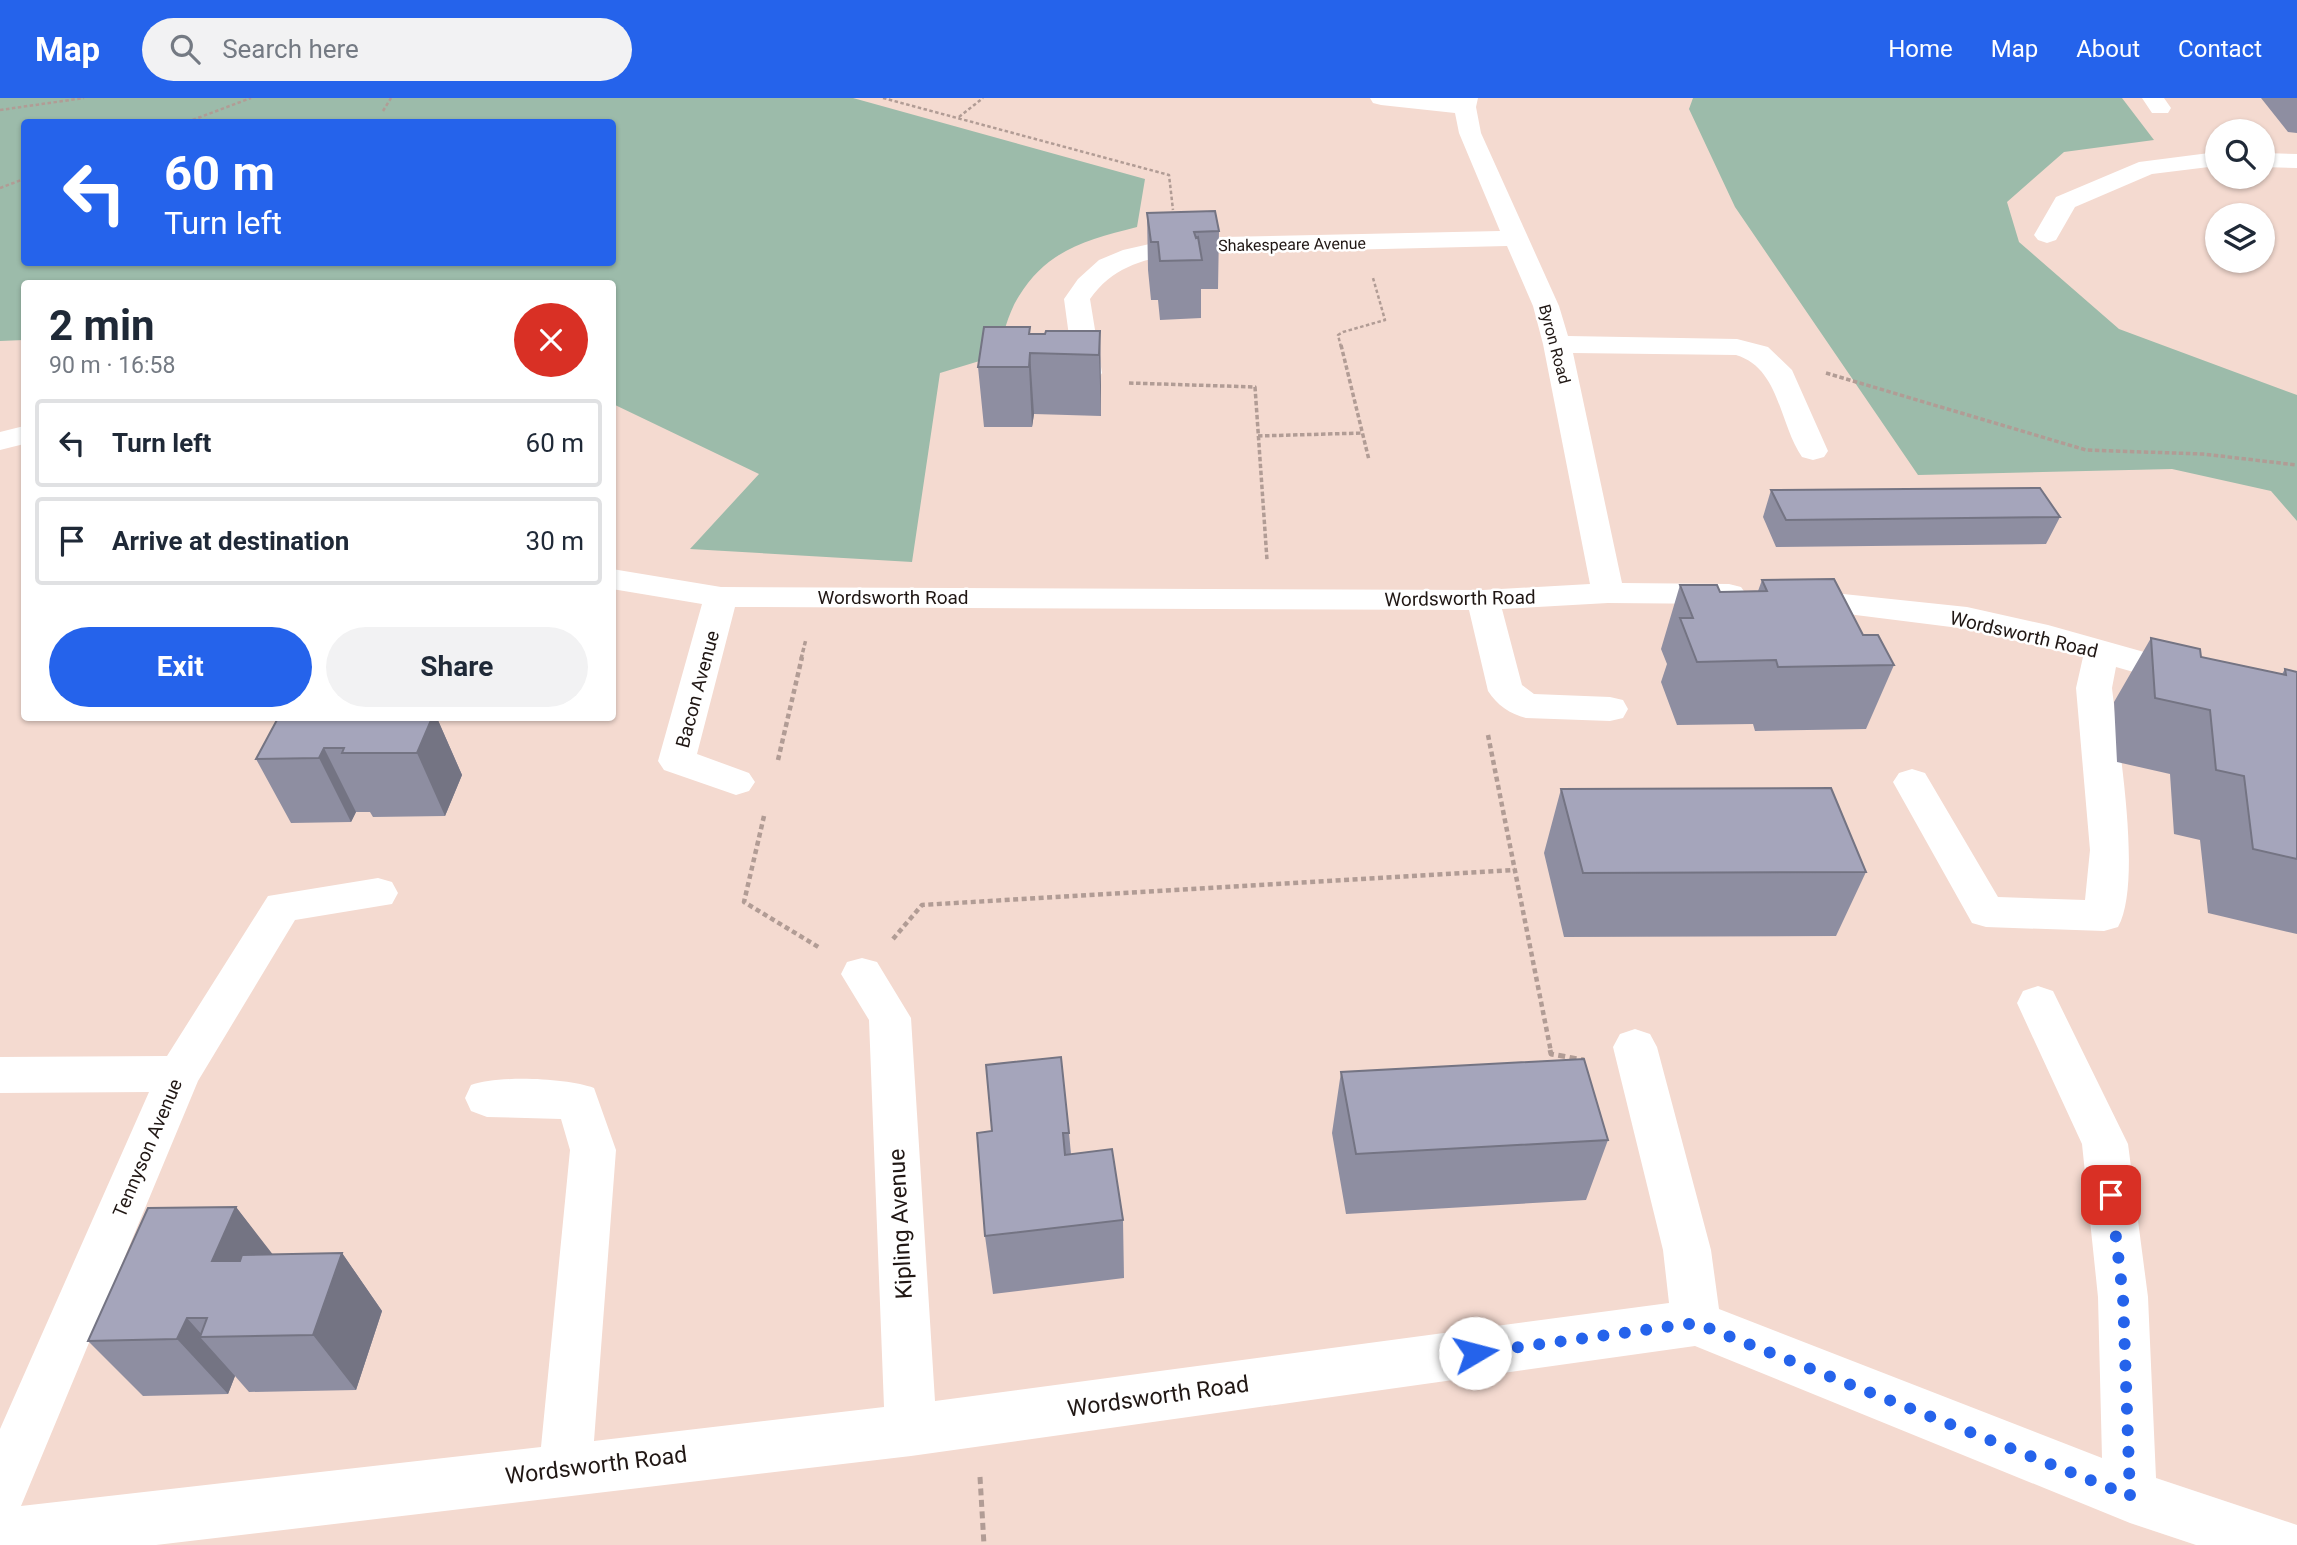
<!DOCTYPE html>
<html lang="en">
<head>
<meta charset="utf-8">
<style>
	:root { --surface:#fff; --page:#f2f2f3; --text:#1f2937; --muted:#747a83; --line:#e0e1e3; --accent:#2563eb }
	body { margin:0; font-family:Roboto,sans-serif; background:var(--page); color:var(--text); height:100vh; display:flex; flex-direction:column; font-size:26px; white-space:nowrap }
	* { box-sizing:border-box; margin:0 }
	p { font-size:23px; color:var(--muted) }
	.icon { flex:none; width:38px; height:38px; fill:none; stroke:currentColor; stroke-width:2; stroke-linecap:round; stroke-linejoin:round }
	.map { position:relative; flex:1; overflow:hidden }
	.sheet { position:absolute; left:21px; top:182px; width:595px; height:441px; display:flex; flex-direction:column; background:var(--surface); border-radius:7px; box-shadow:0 2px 5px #0004 }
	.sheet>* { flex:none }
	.banner { position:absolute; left:21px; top:21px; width:595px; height:147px; border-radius:7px; box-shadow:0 2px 5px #0004; background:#2563eb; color:#fff; overflow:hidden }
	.controls { position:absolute; left:2205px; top:21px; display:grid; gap:14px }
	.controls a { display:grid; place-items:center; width:70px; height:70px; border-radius:50%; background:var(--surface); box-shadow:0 2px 5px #0004; font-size:35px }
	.pin { position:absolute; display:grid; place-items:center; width:60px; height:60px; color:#fff; margin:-30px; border-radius:14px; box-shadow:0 4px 10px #0006 }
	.me { position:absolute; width:77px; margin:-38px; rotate:82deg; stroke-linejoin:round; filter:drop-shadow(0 0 5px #0008) }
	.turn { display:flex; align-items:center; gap:24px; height:147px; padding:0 28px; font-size:32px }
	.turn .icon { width:91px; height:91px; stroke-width:2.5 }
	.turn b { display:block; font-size:49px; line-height:60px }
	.round { display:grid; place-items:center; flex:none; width:74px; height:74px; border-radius:37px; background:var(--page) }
	.head { display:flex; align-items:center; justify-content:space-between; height:119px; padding:0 28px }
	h1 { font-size:42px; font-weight:700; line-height:52px }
	.button { display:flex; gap:14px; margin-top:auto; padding:14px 28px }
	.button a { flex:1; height:80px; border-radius:42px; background:var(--accent); color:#fff; font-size:28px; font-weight:700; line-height:80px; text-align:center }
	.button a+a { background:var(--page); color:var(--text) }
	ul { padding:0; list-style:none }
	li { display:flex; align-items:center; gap:21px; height:88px; margin:0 14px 10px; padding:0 14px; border:4px solid var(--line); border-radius:7px }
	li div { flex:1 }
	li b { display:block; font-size:26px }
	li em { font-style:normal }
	header { display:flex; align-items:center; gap:42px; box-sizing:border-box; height:98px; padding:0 35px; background:var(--accent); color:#fff }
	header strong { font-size:33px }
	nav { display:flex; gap:38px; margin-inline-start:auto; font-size:24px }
	.search { width:490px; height:63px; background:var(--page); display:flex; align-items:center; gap:18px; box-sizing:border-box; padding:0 24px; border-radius:38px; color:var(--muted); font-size:26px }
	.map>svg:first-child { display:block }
	.green { fill:#9cbbaa; fill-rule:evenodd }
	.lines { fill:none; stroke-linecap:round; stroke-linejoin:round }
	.path-far3 { stroke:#b19c95; stroke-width:2.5; stroke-dasharray:3.5 2.5; stroke-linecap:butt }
	.path-far2 { stroke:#b19c95; stroke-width:3.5; stroke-dasharray:4.5 2.5; stroke-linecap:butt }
	.path-far1 { stroke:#b19c95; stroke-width:4.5; stroke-dasharray:5 3.5; stroke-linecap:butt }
	.path { stroke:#b19c95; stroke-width:5; stroke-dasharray:7 4.5; stroke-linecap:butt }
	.minor { fill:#fff; fill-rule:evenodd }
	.wall { fill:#8e8ea1 }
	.shaded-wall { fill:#747483 }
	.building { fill:#a5a5bb; stroke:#747483; stroke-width:2 }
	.route { stroke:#2563eb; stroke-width:12; stroke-dasharray:0 21.6 }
	.labels { text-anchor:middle; stroke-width:5; stroke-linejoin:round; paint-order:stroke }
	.far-street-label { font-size:16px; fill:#201714; stroke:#fff }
	.street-label { font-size:19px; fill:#201714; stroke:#fff }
	.near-street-label { font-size:23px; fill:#201714; stroke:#fff }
</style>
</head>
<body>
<header>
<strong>Map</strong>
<div class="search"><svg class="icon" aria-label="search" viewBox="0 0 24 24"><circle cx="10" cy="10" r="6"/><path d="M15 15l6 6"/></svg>Search here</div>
<nav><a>Home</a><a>Map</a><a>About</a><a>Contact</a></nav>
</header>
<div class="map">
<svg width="2297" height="1447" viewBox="0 0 2297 1447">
	<rect width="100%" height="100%" fill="#f4dad0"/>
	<path class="green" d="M0,0H853L1145,81L1137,129C1087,142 1048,151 1019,198C1008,215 1003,239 996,258L940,275L912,464L690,451L759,376L613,306L612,186H24V242L0,243ZM24,24H612V164H24Z
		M1693,0H2122L2154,42L2064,54L2007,104L2019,144L2119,231L2297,297V423L2271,393L2172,371L1918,377L1735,109L1689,11Z"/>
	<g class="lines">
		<path class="path-far3" d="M883,0L1169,77L1173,112
			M0,12L84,0
			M383,13L391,0
			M959,19L983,0
			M187,24L251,0
			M0,90L24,81
			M1341,249L1338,237L1343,234L1385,222L1373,180"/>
		<path class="path-far2" d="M1341,247L1369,362
			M1826,275L2086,352L2203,356L2297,367
			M1129,285L1255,289L1267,462
			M1258,338L1362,335
			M801,561L806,541"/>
		<path class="path-far1" d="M1488,637L1551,954
			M778,662L802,559
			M764,718L744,804L820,850
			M893,841L922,807L1515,772"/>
		<path class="path" d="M1550,952L1551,956L1584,962
			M980,1379L984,1447"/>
		<path class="minor" d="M1370,0H1478L1476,9L1481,35L1559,208L1568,238L1737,241L1768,249L1792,272L1828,353L1824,359L1813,362L1802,359C1779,326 1780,270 1736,257L1573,255L1622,485L1729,486L1741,489L1746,496L1741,503L1729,506L1608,505L1502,511L1522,587L1534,596L1610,599L1623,602L1628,611L1623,620L1610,623L1526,620C1510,616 1497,607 1488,593L1469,512L735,509L697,656L749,675L755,684L749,693L736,697L664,672L658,663L702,506L612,491V471L721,489L1483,492L1590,486L1543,246L1533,208L1507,148L1176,156C1140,162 1112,170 1090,201L1102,275L1098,281L1088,283L1078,281L1074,275L1064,201L1078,181L1099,162L1123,152L1176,140L1500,133L1459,35L1455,15L1381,7L1373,5Z
			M2142,0H2164L2171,10L2168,15H2152Z
			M2217,54V68L2152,76L2075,109L2056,142L2047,145L2038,142L2034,137L2056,99L2139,64Z
			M2263,55L2297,56V70L2263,69Z
			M24,328V346L0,352V334Z
			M1796,491L1967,509L2048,527L2201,570L2207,578L2201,586L2189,590L2116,569L2112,590C2118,644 2143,784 2118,829L2104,833L1986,829L1972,825L1893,684L1899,675L1912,671L1925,675L1998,799L2085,802L2090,752L2076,590L2083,559L1967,531L1784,508L1779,501L1784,494Z
			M378,780L392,784L398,795L392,806L295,822L198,983L21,1408L541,1349L570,1052L561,1021L487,1019L471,1013L465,1000L471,987C498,977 567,980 594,990L616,1052L594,1343L884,1309L869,922L841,876L847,864L862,860L877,864L911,920L935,1303L1669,1205L1663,1152L1613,949L1620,936L1635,931L1650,936L1657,949L1711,1152L1719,1211L2102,1360L2098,1199L2082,1046L2017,905L2023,893L2038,888L2053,893L2128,1046L2148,1199L2156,1380L2297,1427V1447H2196L2130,1425L1695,1248L911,1358L156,1447H0V1331L149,994L0,995V959L167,958L268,798Z"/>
	</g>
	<path class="wall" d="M2261,0H2297V35L2288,34Z
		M1147,115L1219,133L1218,191H1201V220L1160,222L1158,202H1151L1148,172Z
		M1100,233L1101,318L1034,316L1032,329H984L978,269L1030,236Z
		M1771,392L2060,419L2046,446L1776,449L1763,419Z
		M1762,482L1863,537L1894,567L1866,631L1755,633L1753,626L1677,627L1661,584L1667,566L1661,551L1680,487L1720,494L1758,493Z
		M2151,540L2201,559L2282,576L2285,571L2297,574V836L2208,815L2200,742L2174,736L2170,676L2117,664L2114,604Z
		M437,620L462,677L445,718L373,719L370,714H356L351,724L291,725L256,661Z
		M1561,691L1866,774L1836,838L1564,839L1544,755Z
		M1341,974L1608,1042L1586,1102L1346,1116L1332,1035Z
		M992,1033L1069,1035L1071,1056L1123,1122L1124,1180L993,1196L985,1138Z
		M236,1109L272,1157L342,1155L382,1213L356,1292L249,1294L235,1278L228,1296L143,1298L88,1243Z"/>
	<path class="shaded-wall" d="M1100,233L1101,293V318L1099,257Z
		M1030,255L1034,316L1032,329L1029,269Z
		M432,620H437L462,677L445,718L417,655Z
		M324,650L356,714L351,724L319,660Z
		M236,1109L281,1167L212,1163Z
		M342,1155L382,1213L356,1292L313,1237Z
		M187,1220L203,1238L200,1239L235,1278L228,1296L177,1241Z"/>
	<path class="building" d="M1215,113L1219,133L1194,134L1196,140L1198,139L1202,162L1160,163L1158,144H1151L1147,115Z
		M984,229H1030L1029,236H1045L1046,233H1100L1099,257L1030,255L1029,269H978Z
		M2040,390L2060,419L1786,422L1771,392Z
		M1834,481L1863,537H1878L1894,567L1778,569L1776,562L1697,564L1680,520H1693L1680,487H1717L1720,494L1767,493L1762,482Z
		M2151,540L2200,551L2201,559L2286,577L2285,571L2297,574V761L2253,751L2244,678L2216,672L2210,612L2155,600Z
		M278,620H432L417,655H342L344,650H324L319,660L256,661Z
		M1831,690L1866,774L1583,775L1561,691Z
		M1061,959L1069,1035H1063L1065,1057L1112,1051L1123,1122L985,1138L977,1035L992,1033L986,967Z
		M1584,961L1608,1042L1356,1056L1341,974Z
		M236,1109L212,1163H240L242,1157L342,1155L313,1237L200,1239L207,1220H187L177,1241L88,1243L148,1110Z"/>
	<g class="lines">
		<path class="route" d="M1475,1255L1696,1225L2130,1398L2123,1199L2111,1097"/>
	</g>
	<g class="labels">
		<g class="far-street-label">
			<text transform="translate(1292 146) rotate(-1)" y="6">Shakespeare Avenue</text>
			<text transform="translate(1555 246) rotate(75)" y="6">Byron Road</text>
		</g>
		<g class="street-label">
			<text x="893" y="506">Wordsworth Road</text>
			<text transform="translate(1460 500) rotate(-1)" y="7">Wordsworth Road</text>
			<text transform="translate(2024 536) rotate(13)" y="7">Wordsworth Road</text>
			<text transform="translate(697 591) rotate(-75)" y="7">Bacon Avenue</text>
			<text transform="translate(147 1050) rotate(-67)" y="7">Tennyson Avenue</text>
		</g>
		<g class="near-street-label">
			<text transform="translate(900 1126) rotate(-93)" y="8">Kipling Avenue</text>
			<text transform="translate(1158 1298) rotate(-8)" y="8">Wordsworth Road</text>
			<text transform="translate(596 1367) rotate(-7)" y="8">Wordsworth Road</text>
		</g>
	</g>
</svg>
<div class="controls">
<a><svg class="icon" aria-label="search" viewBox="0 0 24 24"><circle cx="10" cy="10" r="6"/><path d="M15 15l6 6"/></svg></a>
<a><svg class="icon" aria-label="layers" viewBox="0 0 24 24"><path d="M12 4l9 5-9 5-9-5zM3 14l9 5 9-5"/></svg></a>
</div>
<div class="pin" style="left:2111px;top:1097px;background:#d93025"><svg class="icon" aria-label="arrive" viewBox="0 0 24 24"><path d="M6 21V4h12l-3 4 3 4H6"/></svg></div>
<svg class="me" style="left:1475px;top:1255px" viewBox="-20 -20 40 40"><circle r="19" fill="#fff"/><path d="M0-13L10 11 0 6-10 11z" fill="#2563eb"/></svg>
<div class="banner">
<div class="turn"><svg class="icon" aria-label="left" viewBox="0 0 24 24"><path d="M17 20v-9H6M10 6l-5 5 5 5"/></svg><div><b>60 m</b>Turn left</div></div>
</div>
<section class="sheet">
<div class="head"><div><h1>2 min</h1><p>90 m · 16:58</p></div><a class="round" style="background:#d93025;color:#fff"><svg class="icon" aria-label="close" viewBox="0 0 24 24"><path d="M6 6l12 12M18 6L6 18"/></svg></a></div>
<ul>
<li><svg class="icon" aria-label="left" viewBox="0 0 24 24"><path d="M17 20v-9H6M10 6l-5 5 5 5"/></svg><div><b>Turn left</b></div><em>60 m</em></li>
<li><svg class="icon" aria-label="arrive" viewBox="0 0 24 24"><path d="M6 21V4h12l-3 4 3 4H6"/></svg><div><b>Arrive at destination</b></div><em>30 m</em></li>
</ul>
<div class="button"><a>Exit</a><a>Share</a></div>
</section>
</div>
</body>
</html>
